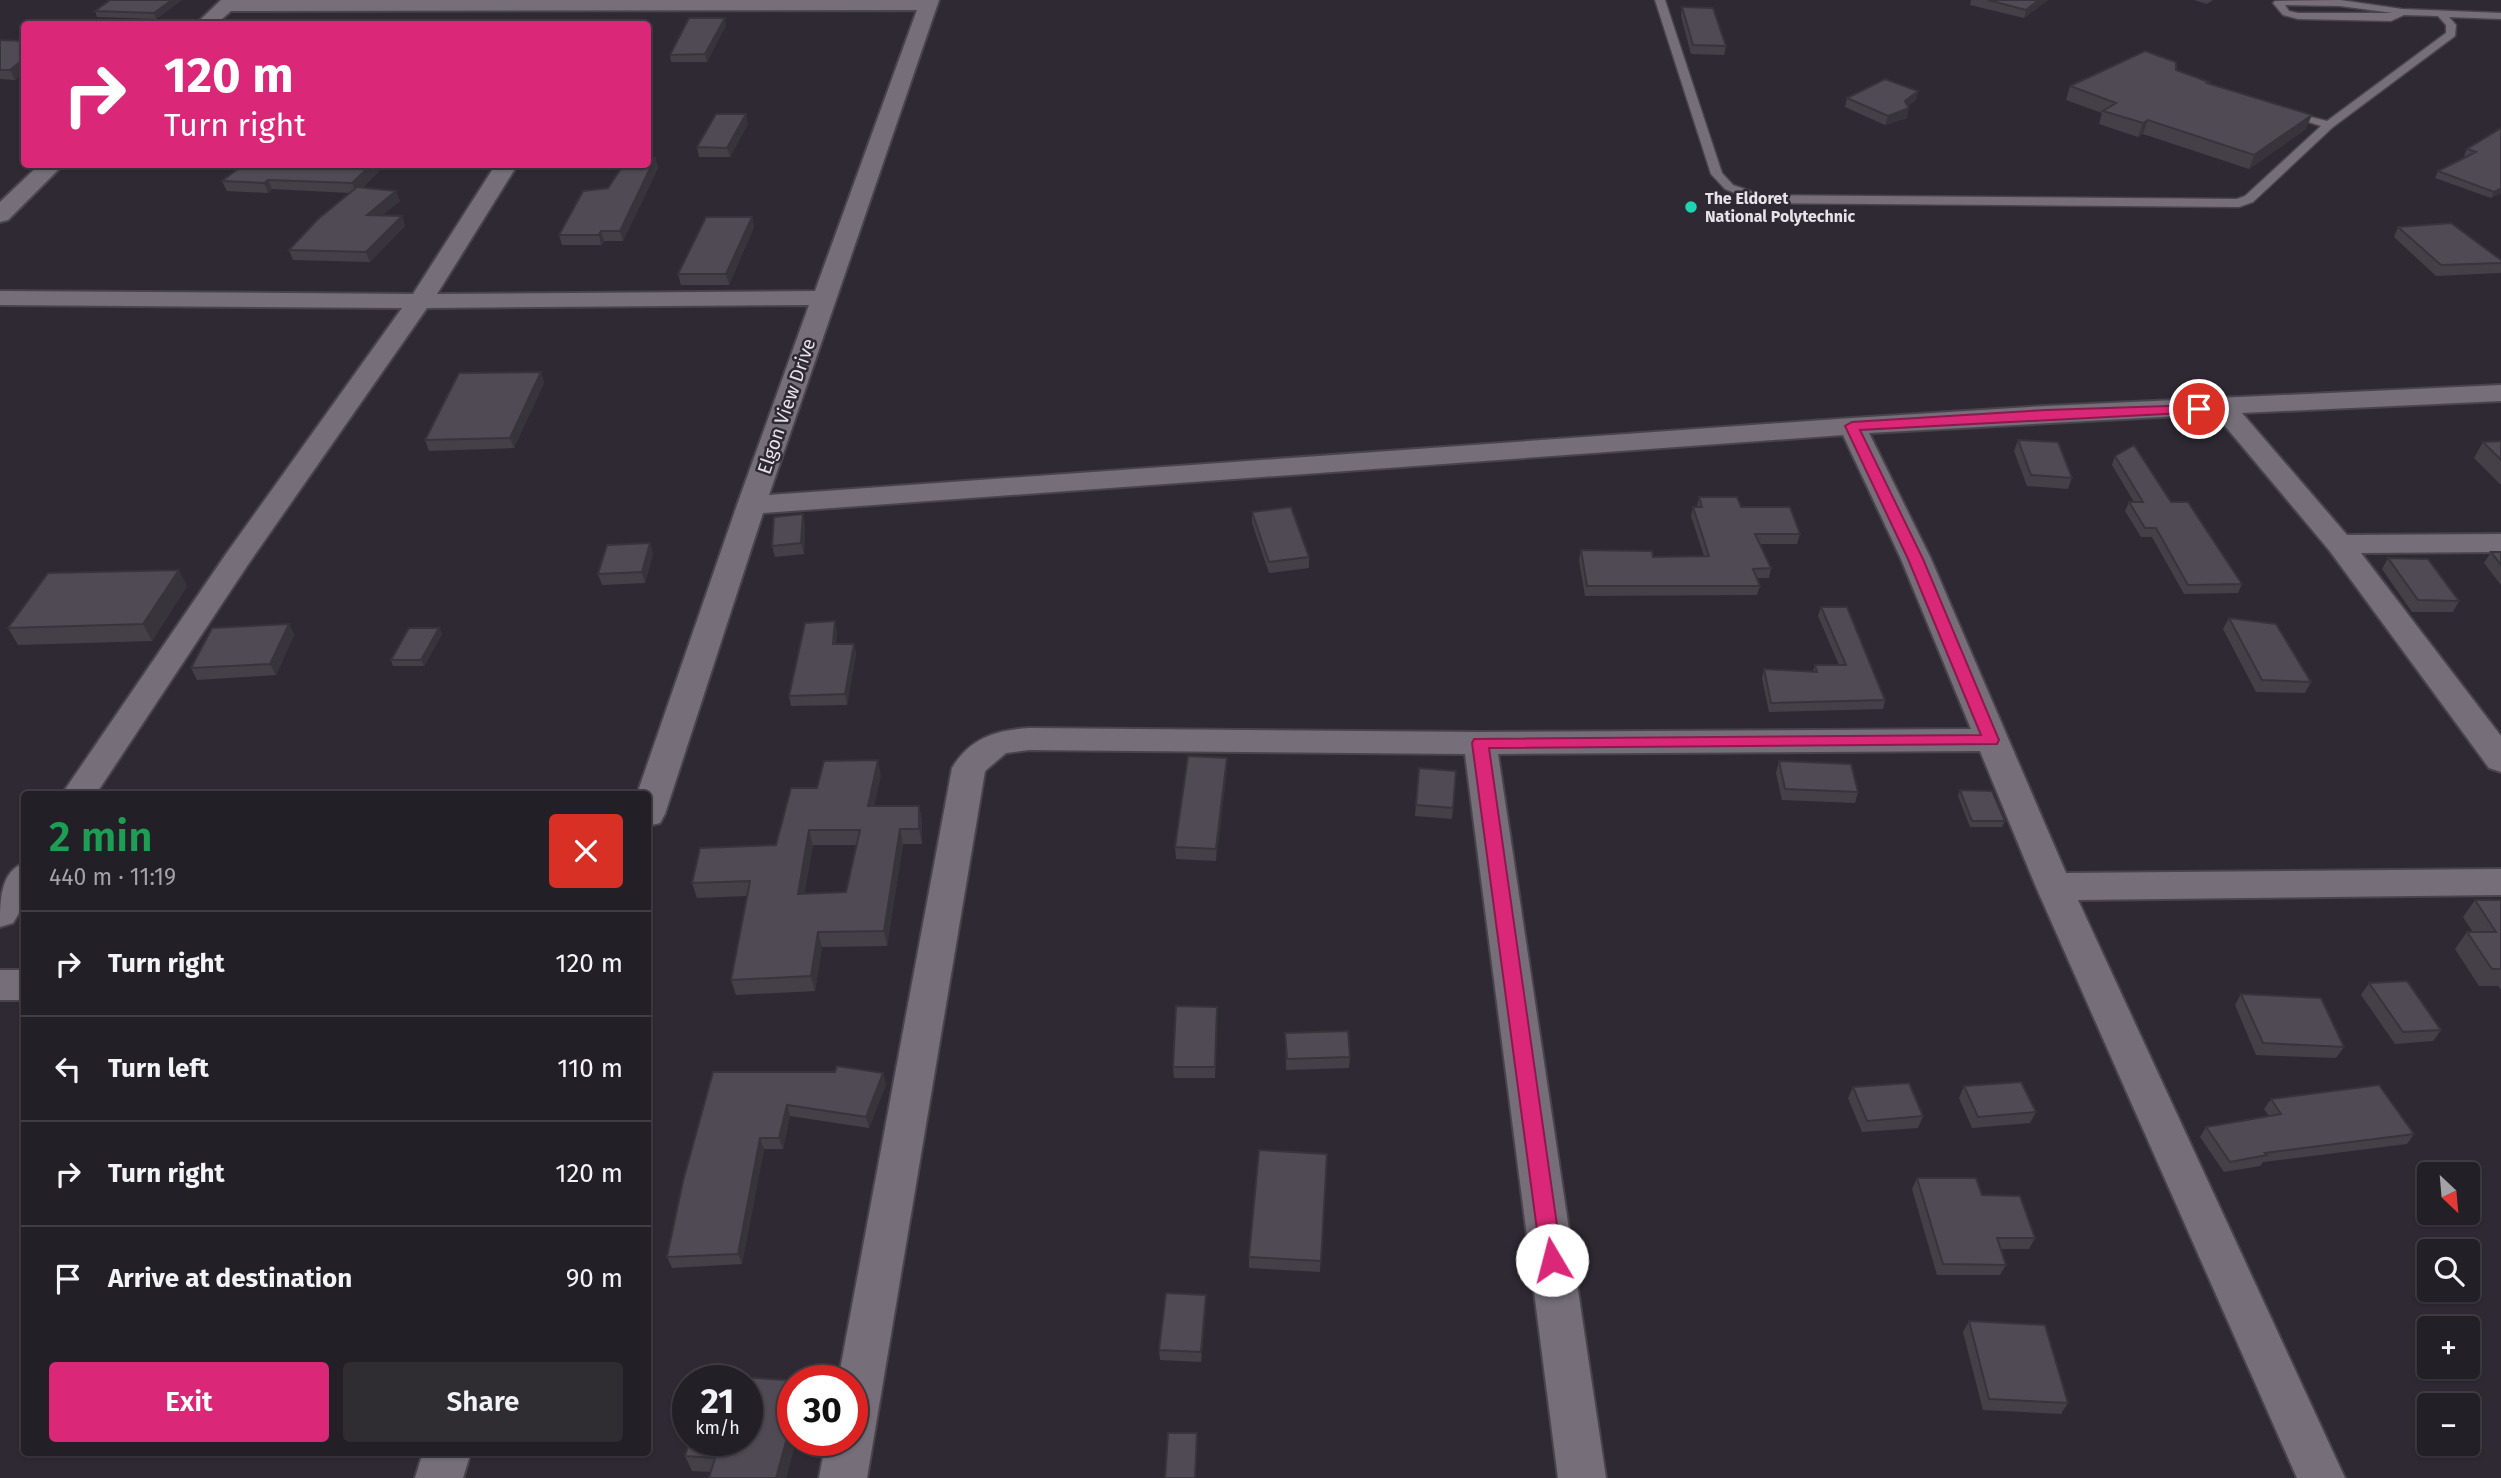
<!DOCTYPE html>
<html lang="en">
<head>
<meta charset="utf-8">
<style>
	:root { --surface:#231f26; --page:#2f2c32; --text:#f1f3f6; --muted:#a3a2a7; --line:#403d43; --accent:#db2777 }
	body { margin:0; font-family:"Fira Sans",sans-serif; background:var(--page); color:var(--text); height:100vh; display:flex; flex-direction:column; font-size:26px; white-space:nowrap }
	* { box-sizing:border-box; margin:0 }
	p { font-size:23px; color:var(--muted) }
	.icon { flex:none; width:38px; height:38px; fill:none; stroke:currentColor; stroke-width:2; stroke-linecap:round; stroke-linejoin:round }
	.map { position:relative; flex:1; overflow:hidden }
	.drawer { position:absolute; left:21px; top:791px; width:630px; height:665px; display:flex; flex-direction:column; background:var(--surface); border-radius:7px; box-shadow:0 2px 5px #0004,0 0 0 2px var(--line) }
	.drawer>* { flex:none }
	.guide { position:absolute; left:21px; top:21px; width:630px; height:147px; border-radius:7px; box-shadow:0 2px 5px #0004,0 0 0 2px var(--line); background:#db2777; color:#fff; overflow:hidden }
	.needle { width:46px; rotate:154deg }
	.tools { position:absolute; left:2417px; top:1162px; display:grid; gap:14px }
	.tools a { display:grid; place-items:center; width:63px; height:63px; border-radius:7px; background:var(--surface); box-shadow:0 2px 5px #0004,0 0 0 2px var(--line); font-size:35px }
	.speed { position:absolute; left:672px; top:1365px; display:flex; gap:14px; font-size:35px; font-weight:700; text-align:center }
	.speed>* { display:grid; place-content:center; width:91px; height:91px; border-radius:50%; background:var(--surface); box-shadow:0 2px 5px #0004,0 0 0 2px var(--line); line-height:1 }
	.speed small { font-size:18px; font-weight:400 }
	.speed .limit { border:10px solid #d22; background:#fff; color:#111 }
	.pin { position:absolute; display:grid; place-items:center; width:60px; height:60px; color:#fff; margin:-30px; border:4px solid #fff; border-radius:50%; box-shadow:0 2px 7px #0007 }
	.me { position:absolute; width:77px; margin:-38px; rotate:352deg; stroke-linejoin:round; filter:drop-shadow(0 0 5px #0008) }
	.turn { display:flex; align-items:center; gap:24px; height:147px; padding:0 28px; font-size:32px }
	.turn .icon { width:91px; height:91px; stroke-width:2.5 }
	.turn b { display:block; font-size:49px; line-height:60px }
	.round { display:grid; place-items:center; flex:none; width:74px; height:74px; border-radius:7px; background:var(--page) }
	.head { display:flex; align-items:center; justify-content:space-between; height:119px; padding:0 28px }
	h1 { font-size:42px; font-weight:600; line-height:52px; color:#1e9e55 }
	.action { display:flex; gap:14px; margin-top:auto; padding:14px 28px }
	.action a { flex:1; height:80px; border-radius:7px; background:var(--accent); color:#fff; font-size:28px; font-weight:600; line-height:80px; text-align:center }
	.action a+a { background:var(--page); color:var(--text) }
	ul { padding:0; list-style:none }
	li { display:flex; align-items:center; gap:21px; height:105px; padding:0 28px; border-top:2px solid var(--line) }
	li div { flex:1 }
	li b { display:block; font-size:26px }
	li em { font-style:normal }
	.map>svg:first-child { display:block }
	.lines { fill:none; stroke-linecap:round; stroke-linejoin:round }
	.service-casing { stroke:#49444c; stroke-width:3 }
	.minor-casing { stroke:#49444c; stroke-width:4 }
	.service { fill:#766f7a; fill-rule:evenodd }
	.minor { fill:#766f7a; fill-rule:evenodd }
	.wall { fill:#454048; fill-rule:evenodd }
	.shaded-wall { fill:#38343b }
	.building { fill:#504a54; stroke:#38343b; stroke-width:2; fill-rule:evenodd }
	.route { fill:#db2777; stroke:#8e194d; stroke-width:2 }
	.poi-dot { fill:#1dd5b1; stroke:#2f2933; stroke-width:2.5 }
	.labels { text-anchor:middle; stroke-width:5; stroke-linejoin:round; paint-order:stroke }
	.far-poi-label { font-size:16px; font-weight:bold; fill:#e6e2e9; stroke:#2f2933; text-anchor:start }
	.street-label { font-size:19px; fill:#e6e2e9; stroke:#2f2933 }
</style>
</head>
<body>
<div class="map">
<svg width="2501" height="1478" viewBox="0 0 2501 1478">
	<rect width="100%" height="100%" fill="#2f2933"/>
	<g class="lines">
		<g class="service-casing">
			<path id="service" d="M1655,0H1665L1722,173L1733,185L1762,195L2237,199L2245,196L2321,126L2283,114V110L2327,121L2446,33V25L2438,16L2404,15L2391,21L2298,19L2283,15L2273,3L2275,1L2340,0L2402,9L2501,13V19L2449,17L2456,25L2455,36L2333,127L2253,202L2239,207L1760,203L1725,189L1711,174ZM2285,5L2340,6L2393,13H2298L2289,11Z"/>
		</g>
		<g class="minor-casing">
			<path id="minor" d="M939,0L769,495L1852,418L2046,406L2501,385V401L2242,413L2347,535L2501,534V552L2361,553L2501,736V772L2489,768L2329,550L2215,414L1869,433L1931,559L2066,873L2501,869V895L2078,900L2345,1478H2297L2036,887L1980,751L1498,754L1606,1478H1558L1465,754L1029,750L1006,753L985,771L867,1478H819L826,1440H852V1381H838L952,768C970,738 996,730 1029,728L1480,732L1971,729L1901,559L1843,435L763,513L665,814L660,823L648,826V794H637L737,505L809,305L427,308L249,563L96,794H62L226,554L402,308L0,305V291L413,294L496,164H518L437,294L815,291L917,10L231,11L216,24H196L221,0Z
				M40,164H64L8,220L0,222V202Z
				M24,863V905L13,923L0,927C0,901 0,872 24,863Z
				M0,970H24V1000H0Z
				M423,1452H471L463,1478H415Z"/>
		</g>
		<use href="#service" class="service"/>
		<use href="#minor" class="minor"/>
	</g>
	<path class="wall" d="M182,0L156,19L97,17L95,11Z
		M1971,0H2048L2024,18L1970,5Z
		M2194,0H2213L2207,4Z
		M1682,7L1726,46L1724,55L1691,54L1681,16Z
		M726,25L707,62H671L670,55Z
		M0,40L24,41V72L15,80L0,79Z
		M2176,70L2208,83L2306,129L2249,169L2143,134L2138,137L2099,124L2102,113L2066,100L2070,86Z
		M1918,91L1916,100L1908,106L1907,118L1885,125L1845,107L1847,98Z
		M748,124L730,157H699L697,147Z
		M2501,128V193L2491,198L2435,178L2438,171L2467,157L2464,156L2467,149Z
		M655,158L658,168L623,241H604L601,245H562L559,235L608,188Z
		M386,164L362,188L396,191L400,201L382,215L402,216L405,226L370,262L293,260L289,250L350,193L272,189L268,193L227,191L222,181Z
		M752,217L754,227L729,285H681L678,274Z
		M2398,227L2501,260V272L2500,273L2436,276L2394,237Z
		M541,372L544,383L514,448L429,451L425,440Z
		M2018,440L2072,478L2068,489L2027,486L2014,451Z
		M2501,441V485L2474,458L2483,442Z
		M2115,456L2242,584L2238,593L2184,594L2152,537H2141L2125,511L2129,502H2134L2112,465Z
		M1699,497L1741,507L1800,534L1797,544H1760L1771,568L1769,578H1757L1760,586L1757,595L1585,596L1579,560L1581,550L1653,557L1704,556L1691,516L1693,507H1697Z
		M1252,512L1309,557V568L1269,573L1252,523Z
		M805,525L804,554L775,557L772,546Z
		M650,543L653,554L645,583L602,585L598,574Z
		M2491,552H2501V585L2484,563Z
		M2388,558L2459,601L2453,612H2412L2382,569Z
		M187,586L152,641L18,645L8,628Z
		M1821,607L1885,700L1883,709L1769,712L1762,678L1764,669L1813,671L1815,665H1839L1818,616Z
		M2229,618L2311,682L2305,693L2256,692L2223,629Z
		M289,624L294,635L276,675L197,680L191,668Z
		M439,628L442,634L424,666H393L391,660Z
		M837,631L836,644H854L856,654L847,705L791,706L789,696Z
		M1227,758V769L1216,861L1176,859L1175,847Z
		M1779,761L1858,792L1855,803L1782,800L1776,773Z
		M1419,768L1453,808L1452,819L1415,816Z
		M881,775L874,806H919L922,821V844H903L887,946L822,947L815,991L736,995L731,980L747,896L697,898L692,883L776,845L817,788ZM813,845H856L846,892L804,894Z
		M1960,790L2005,821L2002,827H1970L1958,796Z
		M2475,900H2501V990L2498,986H2479L2455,949L2467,932H2473L2463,917Z
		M2369,983L2441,1030L2433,1041L2395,1044L2361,995Z
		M2241,994L2344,1047L2336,1058L2256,1055L2235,1005Z
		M1217,1007L1215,1078H1174L1173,1067Z
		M1285,1033L1350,1057L1349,1068L1286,1070Z
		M713,1072L883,1073L886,1085L869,1128L790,1116L783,1149H764L742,1264L672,1268L667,1257Z
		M1964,1086L2036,1112L2030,1123L1972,1128L1959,1098Z
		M1853,1087L1923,1116L1918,1128L1862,1132L1848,1098Z
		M2271,1099L2414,1134L2407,1144L2263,1162L2260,1166L2224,1172L2200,1137L2206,1127L2269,1116L2264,1109Z
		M1327,1154L1320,1272L1249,1268V1257Z
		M1917,1178L1982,1195L2035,1238L2029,1249H2001L2006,1265L2000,1275H1937L1912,1189Z
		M1206,1295V1306L1201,1362L1160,1360L1159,1350Z
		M1969,1321L2068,1403L2061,1414L1983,1410L1963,1332Z
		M747,1440H796L786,1478H709L711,1472L692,1471L685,1456Z"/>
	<path class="shaded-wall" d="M172,0H182L156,19L154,13Z
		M2039,0H2048L2024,18L2026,10Z
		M725,18L726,25L707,62L705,54Z
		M24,59V72L15,80L10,70Z
		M1918,91L1916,100L1902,110L1905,101Z
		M1909,108L1907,118L1885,125L1888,116Z
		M746,114L748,124L730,157L727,148Z
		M2312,115L2306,129L2249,169L2254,155Z
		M2148,120L2143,134L2138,137L2143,123Z
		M655,158L658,168L623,241L620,231Z
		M372,164H386L356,193L352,183Z
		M268,180L272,189L268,193L264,183Z
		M2501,188V193L2491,198L2494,192Z
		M396,191L400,201L371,225L367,215Z
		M402,216L405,226L370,262L366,252Z
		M752,217L754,227L729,285L726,274Z
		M601,231L604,241L601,245L599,235Z
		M541,372L544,383L514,448L510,438Z
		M803,514L805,525L804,554L801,543Z
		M650,543L653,554L645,583L642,572Z
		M179,570L187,586L152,641L143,624Z
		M835,621L837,631L835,655L833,644Z
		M289,624L294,635L276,675L270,664Z
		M439,628L442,634L424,666L421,660Z
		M854,644L856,654L847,705L845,694Z
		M1227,758V769L1216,861V849Z
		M878,760L881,775L871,821L868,806Z
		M919,806L922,821V844L919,829Z
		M900,829L903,844L887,946L884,931Z
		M809,830L813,845L802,909L798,894Z
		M818,932L822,947L815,991L811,976Z
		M883,1073L886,1085L869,1128L866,1117Z
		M787,1105L790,1116L783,1149L779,1138Z
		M760,1138L764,1149L742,1264L738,1254Z
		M1206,1295V1306L1201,1362V1352Z
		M793,1416V1440H796L786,1478H776Z"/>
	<path class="building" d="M110,0H172L154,13L95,11Z
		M1988,0H2039L2026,10Z
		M1682,7L1713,8L1726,46L1693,45Z
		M689,18H725L705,54L670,55Z
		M0,40L24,41V59L10,70H0Z
		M2145,51L2176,62V70L2209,82L2207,83L2312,115L2254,155L2148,120L2143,123L2103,111L2116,103L2070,86Z
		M1885,79L1918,91L1905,101L1909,108L1888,116L1847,98Z
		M716,114H746L727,148L697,147Z
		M2501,128V188L2494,192L2438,171L2476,152L2467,149Z
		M648,158H655L620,231H601L599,235H559L583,191L608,188L624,164H648Z
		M244,164H372L352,183L268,180L264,183L222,181Z
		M357,187L396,191L367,215L402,216L366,252L289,250L318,219Z
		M706,217H752L726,274H678Z
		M2451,223L2501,260V263L2441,265L2398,227Z
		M541,372L510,438L425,440L459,373Z
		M2018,440L2058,442L2072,478L2031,475Z
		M2501,441V460L2483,442Z
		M2134,445L2171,502H2188L2242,584L2188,585L2156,528H2145L2129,502H2143L2115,456Z
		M1699,497H1737L1741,507H1790L1800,534H1755L1771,568L1753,569L1760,586H1587L1581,550L1652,551L1653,557L1709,556L1693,507H1702Z
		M1291,507L1309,557L1269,562L1252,512Z
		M803,514L801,543L772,546L774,517Z
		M650,543L642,572L598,574L607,545Z
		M2491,552H2501V565Z
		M2388,558L2428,559L2459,601L2418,600Z
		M179,570L143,624L8,628L48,573Z
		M1821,607H1847L1885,700L1771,703L1764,669L1817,672L1815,665H1846Z
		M2229,618L2276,624L2311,682L2262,680Z
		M835,621L833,644H854L845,694L789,696L805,623Z
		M289,624L270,664L191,668L212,628Z
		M409,628H439L421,660H391Z
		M1188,756L1227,758L1216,849L1175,847Z
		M878,760L868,806H919V829H900L884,931L818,932L811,976L731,980L750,881L692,883L700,848L776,845L791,788H817L824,761ZM809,830H860L846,892L798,894Z
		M1779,761L1851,764L1858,792L1785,789Z
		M1419,768L1456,771L1453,808L1416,805Z
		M1960,790L1992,791L2005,821H1972Z
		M2475,900H2501V969H2492L2467,932H2496Z
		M2407,981L2441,1030L2403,1032L2369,983Z
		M2241,994L2321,998L2344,1047L2263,1043Z
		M1176,1006L1217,1007L1215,1067H1173Z
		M1348,1031L1350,1057L1287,1059L1285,1033Z
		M837,1066L883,1073L866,1117L787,1105L779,1138H760L738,1254L667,1257L683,1181L713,1072H835Z
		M2021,1082L2036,1112L1978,1117L1964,1086Z
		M1909,1083L1923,1116L1867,1121L1853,1087Z
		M2379,1085L2414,1134L2265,1153L2267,1155L2230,1162L2206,1127L2281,1114L2271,1099Z
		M1259,1150L1327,1154L1321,1261L1249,1257Z
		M1917,1178H1976L1982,1195L2020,1196L2035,1238H1997L2006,1265L1943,1264Z
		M1166,1293L1206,1295L1201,1352L1159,1350Z
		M1969,1321L2045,1325L2068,1403L1989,1399Z
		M739,1377L802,1381H793V1416L776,1478H709L715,1458L685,1456L690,1440H747V1381H738Z
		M1168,1433H1197L1195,1478H1165Z"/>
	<path class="route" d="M2199,405L2203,406V412L1860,430L1923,559L1999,740L1997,744L1489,748L1562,1260L1559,1267L1552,1270L1545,1267L1541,1260L1472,743L1474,739L1981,735L1908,559L1845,426L1852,422L2046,410Z"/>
	<circle class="poi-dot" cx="1691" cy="207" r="7"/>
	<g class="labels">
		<g class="far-poi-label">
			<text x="1705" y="204">The Eldoret<tspan x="1705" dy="18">National Polytechnic</tspan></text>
		</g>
		<g class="street-label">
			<text transform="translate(786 406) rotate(-71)" y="7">Elgon View Drive</text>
		</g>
	</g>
</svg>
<div class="tools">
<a><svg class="needle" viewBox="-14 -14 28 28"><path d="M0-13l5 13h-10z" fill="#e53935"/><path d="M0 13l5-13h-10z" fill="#a3a2a7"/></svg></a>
<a><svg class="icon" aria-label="search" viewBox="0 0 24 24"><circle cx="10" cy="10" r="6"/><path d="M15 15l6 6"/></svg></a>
<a>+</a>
<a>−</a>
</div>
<div class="speed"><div>21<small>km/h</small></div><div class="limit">30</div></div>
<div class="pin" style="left:2199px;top:409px;background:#d93025"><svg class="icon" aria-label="arrive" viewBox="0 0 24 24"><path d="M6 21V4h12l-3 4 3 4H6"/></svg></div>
<svg class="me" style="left:1552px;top:1260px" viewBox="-20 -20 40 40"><circle r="19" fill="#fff"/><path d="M0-13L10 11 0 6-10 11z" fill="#db2777"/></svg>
<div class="guide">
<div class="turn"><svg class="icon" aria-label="right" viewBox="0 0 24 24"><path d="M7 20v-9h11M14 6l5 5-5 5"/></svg><div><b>120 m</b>Turn right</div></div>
</div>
<section class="drawer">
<div class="head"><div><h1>2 min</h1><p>440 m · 11:19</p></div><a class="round" style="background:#d93025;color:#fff"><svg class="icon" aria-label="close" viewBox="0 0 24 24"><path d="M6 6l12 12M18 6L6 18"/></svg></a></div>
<ul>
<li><svg class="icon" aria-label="right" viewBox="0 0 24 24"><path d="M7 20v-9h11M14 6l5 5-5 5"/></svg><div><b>Turn right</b></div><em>120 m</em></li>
<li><svg class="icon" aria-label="left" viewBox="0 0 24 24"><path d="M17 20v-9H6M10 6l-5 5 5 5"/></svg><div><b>Turn left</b></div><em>110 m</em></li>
<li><svg class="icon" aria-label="right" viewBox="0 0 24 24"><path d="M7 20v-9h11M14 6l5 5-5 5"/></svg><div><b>Turn right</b></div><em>120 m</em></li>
<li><svg class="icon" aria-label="arrive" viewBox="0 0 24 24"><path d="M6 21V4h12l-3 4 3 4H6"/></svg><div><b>Arrive at destination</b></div><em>90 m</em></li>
</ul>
<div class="action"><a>Exit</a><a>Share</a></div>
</section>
</div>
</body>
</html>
